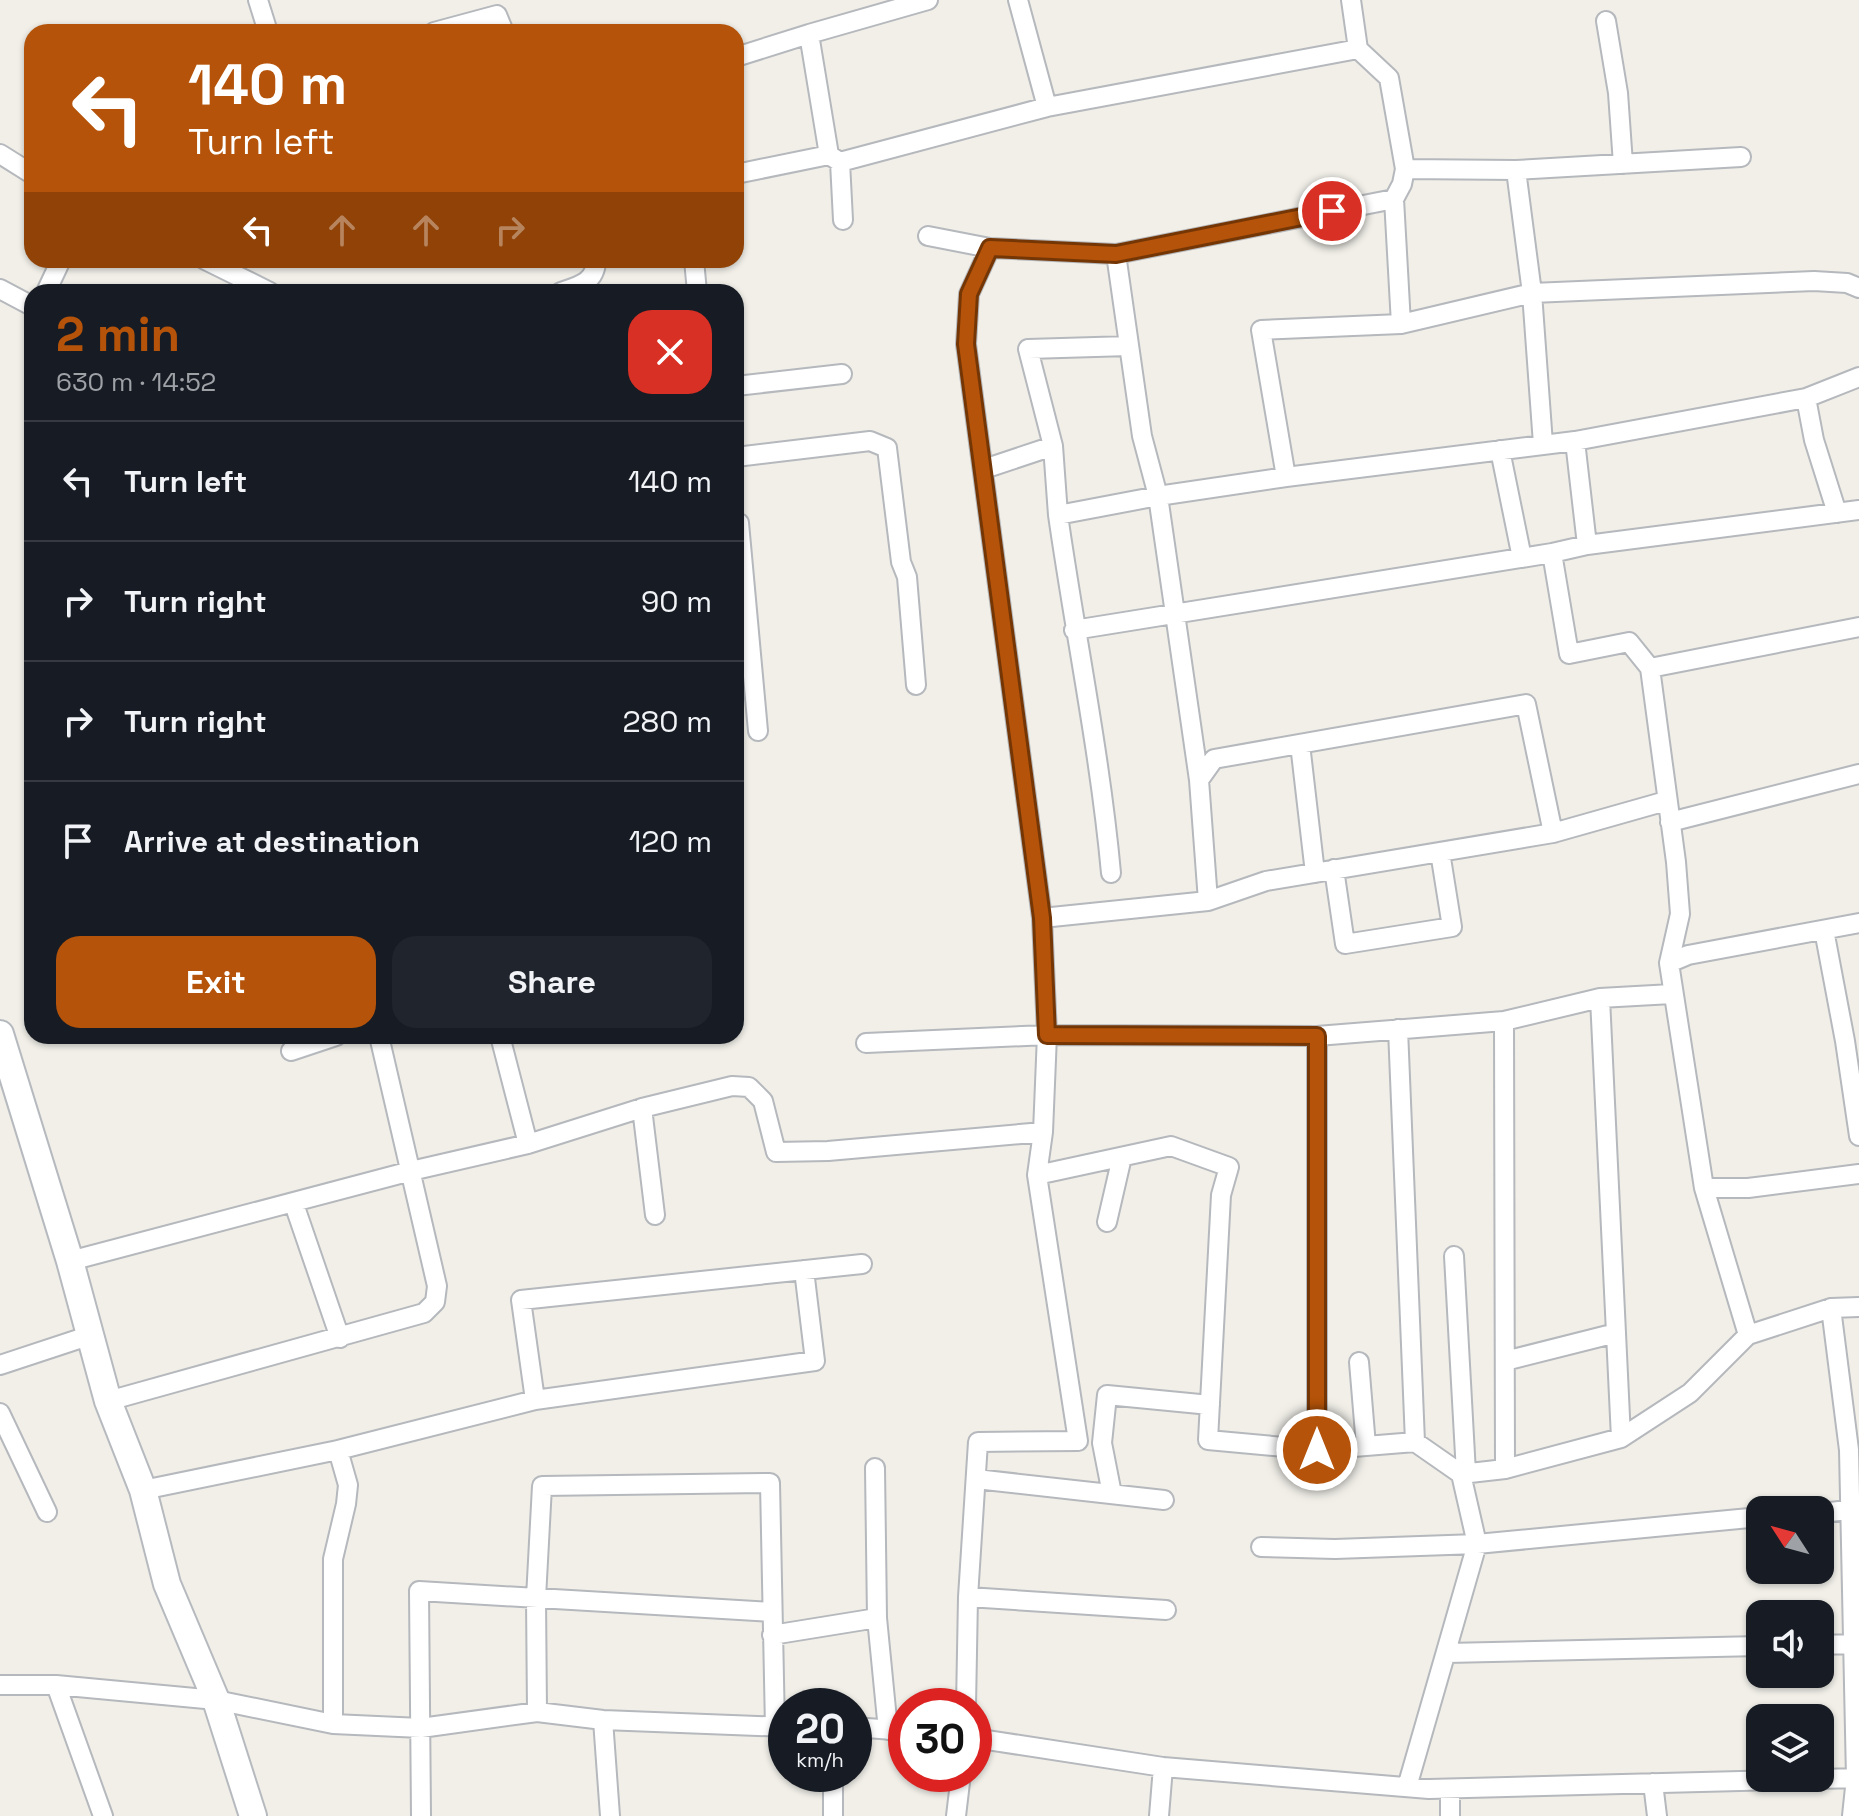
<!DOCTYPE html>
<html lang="en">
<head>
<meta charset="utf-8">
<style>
	:root { --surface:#171b24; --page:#20242c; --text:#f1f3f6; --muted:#9ea1a6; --line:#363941; --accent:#b45309 }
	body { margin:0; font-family:"Space Grotesk",sans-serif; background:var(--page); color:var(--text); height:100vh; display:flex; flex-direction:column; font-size:30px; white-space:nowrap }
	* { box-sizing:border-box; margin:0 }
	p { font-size:26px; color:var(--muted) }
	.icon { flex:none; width:44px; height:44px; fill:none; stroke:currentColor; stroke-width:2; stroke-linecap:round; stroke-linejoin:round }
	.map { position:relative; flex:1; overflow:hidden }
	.details { position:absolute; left:24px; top:284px; width:720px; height:760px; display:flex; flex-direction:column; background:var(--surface); border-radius:24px; box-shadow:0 2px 6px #0004 }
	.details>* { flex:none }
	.banner { position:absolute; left:24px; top:24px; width:720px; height:244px; border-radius:24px; box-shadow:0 2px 6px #0004; background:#b45309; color:#fff; overflow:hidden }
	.needle { width:52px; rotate:306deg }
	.controls { position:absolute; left:1746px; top:1496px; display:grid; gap:16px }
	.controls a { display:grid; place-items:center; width:88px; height:88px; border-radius:16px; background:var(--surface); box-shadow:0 2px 6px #0004; font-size:40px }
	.speed { position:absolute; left:768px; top:1688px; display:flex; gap:16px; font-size:40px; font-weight:700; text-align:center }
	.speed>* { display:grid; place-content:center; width:104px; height:104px; border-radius:50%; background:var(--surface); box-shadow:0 2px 6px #0004; line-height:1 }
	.speed small { font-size:20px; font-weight:400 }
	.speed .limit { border:12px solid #d22; background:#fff; color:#111 }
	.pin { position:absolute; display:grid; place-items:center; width:68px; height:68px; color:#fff; margin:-34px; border:4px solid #fff; border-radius:50%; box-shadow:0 2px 8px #0007 }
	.me { position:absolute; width:88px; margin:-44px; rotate:0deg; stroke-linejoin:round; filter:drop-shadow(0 0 6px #0008) }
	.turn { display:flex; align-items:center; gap:28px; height:168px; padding:0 32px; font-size:36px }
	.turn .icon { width:104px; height:104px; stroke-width:2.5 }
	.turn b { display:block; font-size:56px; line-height:68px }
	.lanes { display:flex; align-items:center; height:76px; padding:0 32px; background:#0003; justify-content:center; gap:40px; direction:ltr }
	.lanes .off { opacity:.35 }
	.round { display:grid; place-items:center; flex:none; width:84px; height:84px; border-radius:24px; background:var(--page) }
	.headline { display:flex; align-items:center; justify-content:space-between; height:136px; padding:0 32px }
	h1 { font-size:48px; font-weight:700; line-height:60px; color:var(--accent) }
	.cta { display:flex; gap:16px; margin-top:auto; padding:16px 32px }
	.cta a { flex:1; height:92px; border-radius:24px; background:var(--accent); color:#fff; font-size:32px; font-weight:700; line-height:92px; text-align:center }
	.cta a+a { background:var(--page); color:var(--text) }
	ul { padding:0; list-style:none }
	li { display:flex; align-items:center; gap:24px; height:120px; padding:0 32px; border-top:2px solid var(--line) }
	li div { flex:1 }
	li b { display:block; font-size:30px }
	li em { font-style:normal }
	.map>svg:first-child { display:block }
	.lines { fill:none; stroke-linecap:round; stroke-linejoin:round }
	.street-casing { stroke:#b5b8bc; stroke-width:22 }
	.secondary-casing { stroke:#b6babf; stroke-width:30 }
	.street { stroke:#fff; stroke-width:18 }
	.secondary { stroke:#fff; stroke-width:26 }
	.route-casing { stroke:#753606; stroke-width:20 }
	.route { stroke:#b45309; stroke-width:14 }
</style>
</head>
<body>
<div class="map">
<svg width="1859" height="1816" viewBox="0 0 1859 1816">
	<rect width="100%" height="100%" fill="#f1efe8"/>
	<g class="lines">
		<g class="street-casing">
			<path id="street" d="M258,0L268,32
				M1018,0L1047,107
				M1351,0L1358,49
				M1606,21L1618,93L1623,164
				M434,32L497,15L504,32
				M736,57L809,34
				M0,154L32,174
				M829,155L809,34L928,0
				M840,162L843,220
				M736,174L829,155L840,162L1047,107L1358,49L1389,78L1405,169
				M1394,199L1401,324
				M928,236L990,248L1116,254
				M990,248L969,294L966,344L1042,918L1047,1035L1043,1132
				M205,260L270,292
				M694,260L697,292
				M0,289L32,306
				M46,292L61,260
				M561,292C579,286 596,282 596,260
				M736,386L842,374
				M1806,398L1814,440L1837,513
				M1575,441L1587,545
				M1543,444L1532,293L1814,281L1847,283L1859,288
				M1053,446L1028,349L1129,346
				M1500,450L1522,558
				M736,457L870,441L887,448L901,562L907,577L916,685
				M984,469L1053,446L1058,515L1158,496L1286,477L1575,441L1806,398L1859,377
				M1286,477L1261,330L1401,324L1532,293L1516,170
				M1058,515C1075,634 1100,753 1111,873
				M739,523L758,731
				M1552,553L1569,654L1629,642L1650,668L1676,862L1680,914L1669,963
				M1074,630L1552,553L1587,545L1859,510
				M1650,668L1859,627
				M1300,744L1315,873
				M1199,780L1214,759L1526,704L1553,833L1666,801
				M1670,822L1859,774
				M1334,869L1345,944L1452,927L1440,852
				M1208,901L1199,780L1158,496L1142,436L1116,254L1394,199L1402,184L1405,169L1516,170L1741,157
				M1042,918L1208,901L1266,881L1553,833
				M1824,930L1845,1041L1859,1136
				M1600,998L1621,1438
				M1504,1021L1505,1469
				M1398,1029L1415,1442
				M500,1036L528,1144
				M866,1043L1047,1035L1317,1036L1504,1021L1600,998L1672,994
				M291,1051L336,1036
				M642,1108L655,1215
				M1037,1175L1171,1146L1229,1167L1221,1195L1208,1440L1317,1450L1415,1442L1461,1474
				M1704,1188H1748L1859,1174
				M294,1204L340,1338
				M1107,1222L1122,1157
				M1454,1256L1466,1473
				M70,1261L411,1171L528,1144L642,1108L732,1086L749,1087L763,1101L776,1152L828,1151L1043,1132L1037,1175L1078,1441L978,1442L968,1597L966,1706
				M1831,1308L1849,1450L1856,1778L1852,1816
				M1748,1335L1831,1308L1859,1307
				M1505,1361L1616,1333
				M1359,1362L1366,1446
				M0,1365L91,1335
				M535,1400L521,1300L862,1264
				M108,1401L424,1313L435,1302L437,1286L379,1036
				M0,1413L47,1512
				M1317,1450V1036
				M875,1468L877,1618L888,1730
				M976,1479L1164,1500
				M143,1490L338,1450L535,1400L815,1361L804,1270
				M1112,1494L1102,1443L1107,1395L1210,1405
				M1820,1513L1849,1510
				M1261,1547L1335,1549L1477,1544L1760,1517
				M968,1597L1166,1610
				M772,1635L877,1618
				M1820,1645L1853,1644
				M1447,1653L1760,1646
				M0,1685H56L216,1700L333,1724L421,1728L537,1712L603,1720L786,1727
				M56,1685L103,1816
				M537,1712L536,1598L542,1486L770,1483L775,1728
				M603,1720L610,1816
				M333,1724V1559L346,1504L348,1485L338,1450
				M854,1727L906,1731
				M974,1738L1163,1767L1429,1789L1859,1778
				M833,1774V1816
				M1653,1783L1657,1816
				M1407,1787L1477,1544L1461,1474L1505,1469L1621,1438L1690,1393L1748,1335L1704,1188L1669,963L1688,955L1859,923
				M421,1816L419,1591L771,1612
				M956,1816L961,1774
				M1159,1816L1163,1767
				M1450,1816V1789"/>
		</g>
		<g class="secondary-casing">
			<path id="secondary" d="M0,1034L70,1261L108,1401L143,1490L167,1584L216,1700L253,1816"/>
		</g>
		<use href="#street" class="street"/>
		<use href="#secondary" class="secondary"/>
	</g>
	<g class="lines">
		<g class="route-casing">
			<path id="route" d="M1317,1450V1036L1047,1035L1042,918L966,344L969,294L990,248L1116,254L1332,211"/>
		</g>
		<use href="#route" class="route"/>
	</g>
</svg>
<div class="controls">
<a><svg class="needle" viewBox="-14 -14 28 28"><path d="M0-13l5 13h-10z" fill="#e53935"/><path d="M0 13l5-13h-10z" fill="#9ea1a6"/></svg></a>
<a><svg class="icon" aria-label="sound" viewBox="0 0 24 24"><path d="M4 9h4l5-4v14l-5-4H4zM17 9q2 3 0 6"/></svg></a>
<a><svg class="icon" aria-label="layers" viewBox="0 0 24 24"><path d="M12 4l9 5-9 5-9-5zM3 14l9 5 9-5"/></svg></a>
</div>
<div class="speed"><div>20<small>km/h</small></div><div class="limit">30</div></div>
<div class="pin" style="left:1332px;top:211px;background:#d93025"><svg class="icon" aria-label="arrive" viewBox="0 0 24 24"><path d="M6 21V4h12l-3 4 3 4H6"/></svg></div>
<svg class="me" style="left:1317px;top:1450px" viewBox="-20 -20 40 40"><circle r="17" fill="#b45309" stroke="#fff" stroke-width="3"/><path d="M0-11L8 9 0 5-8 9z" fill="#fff"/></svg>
<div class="banner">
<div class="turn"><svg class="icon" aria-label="left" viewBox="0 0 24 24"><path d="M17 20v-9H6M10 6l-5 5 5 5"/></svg><div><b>140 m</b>Turn left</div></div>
<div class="lanes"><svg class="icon" aria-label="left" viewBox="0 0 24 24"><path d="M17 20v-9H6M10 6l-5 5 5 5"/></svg><svg class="icon off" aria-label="ahead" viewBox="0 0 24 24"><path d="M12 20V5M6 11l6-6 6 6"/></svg><svg class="icon off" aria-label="ahead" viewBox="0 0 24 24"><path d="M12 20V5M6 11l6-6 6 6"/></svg><svg class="icon off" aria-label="right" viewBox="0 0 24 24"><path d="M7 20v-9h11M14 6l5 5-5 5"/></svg></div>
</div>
<section class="details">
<div class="headline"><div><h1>2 min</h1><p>630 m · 14:52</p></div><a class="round" style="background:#d93025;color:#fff"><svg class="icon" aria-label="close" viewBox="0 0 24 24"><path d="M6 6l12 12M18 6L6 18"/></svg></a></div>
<ul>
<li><svg class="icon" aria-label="left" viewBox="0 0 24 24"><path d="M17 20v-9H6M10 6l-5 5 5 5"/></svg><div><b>Turn left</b></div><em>140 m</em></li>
<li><svg class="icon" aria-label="right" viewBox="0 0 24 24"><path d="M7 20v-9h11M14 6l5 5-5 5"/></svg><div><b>Turn right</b></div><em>90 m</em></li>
<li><svg class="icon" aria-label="right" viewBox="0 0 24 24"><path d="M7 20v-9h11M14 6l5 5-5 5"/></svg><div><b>Turn right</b></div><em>280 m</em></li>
<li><svg class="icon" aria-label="arrive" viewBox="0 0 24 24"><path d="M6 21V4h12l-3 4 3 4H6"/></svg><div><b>Arrive at destination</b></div><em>120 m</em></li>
</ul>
<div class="cta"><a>Exit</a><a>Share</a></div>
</section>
</div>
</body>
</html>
